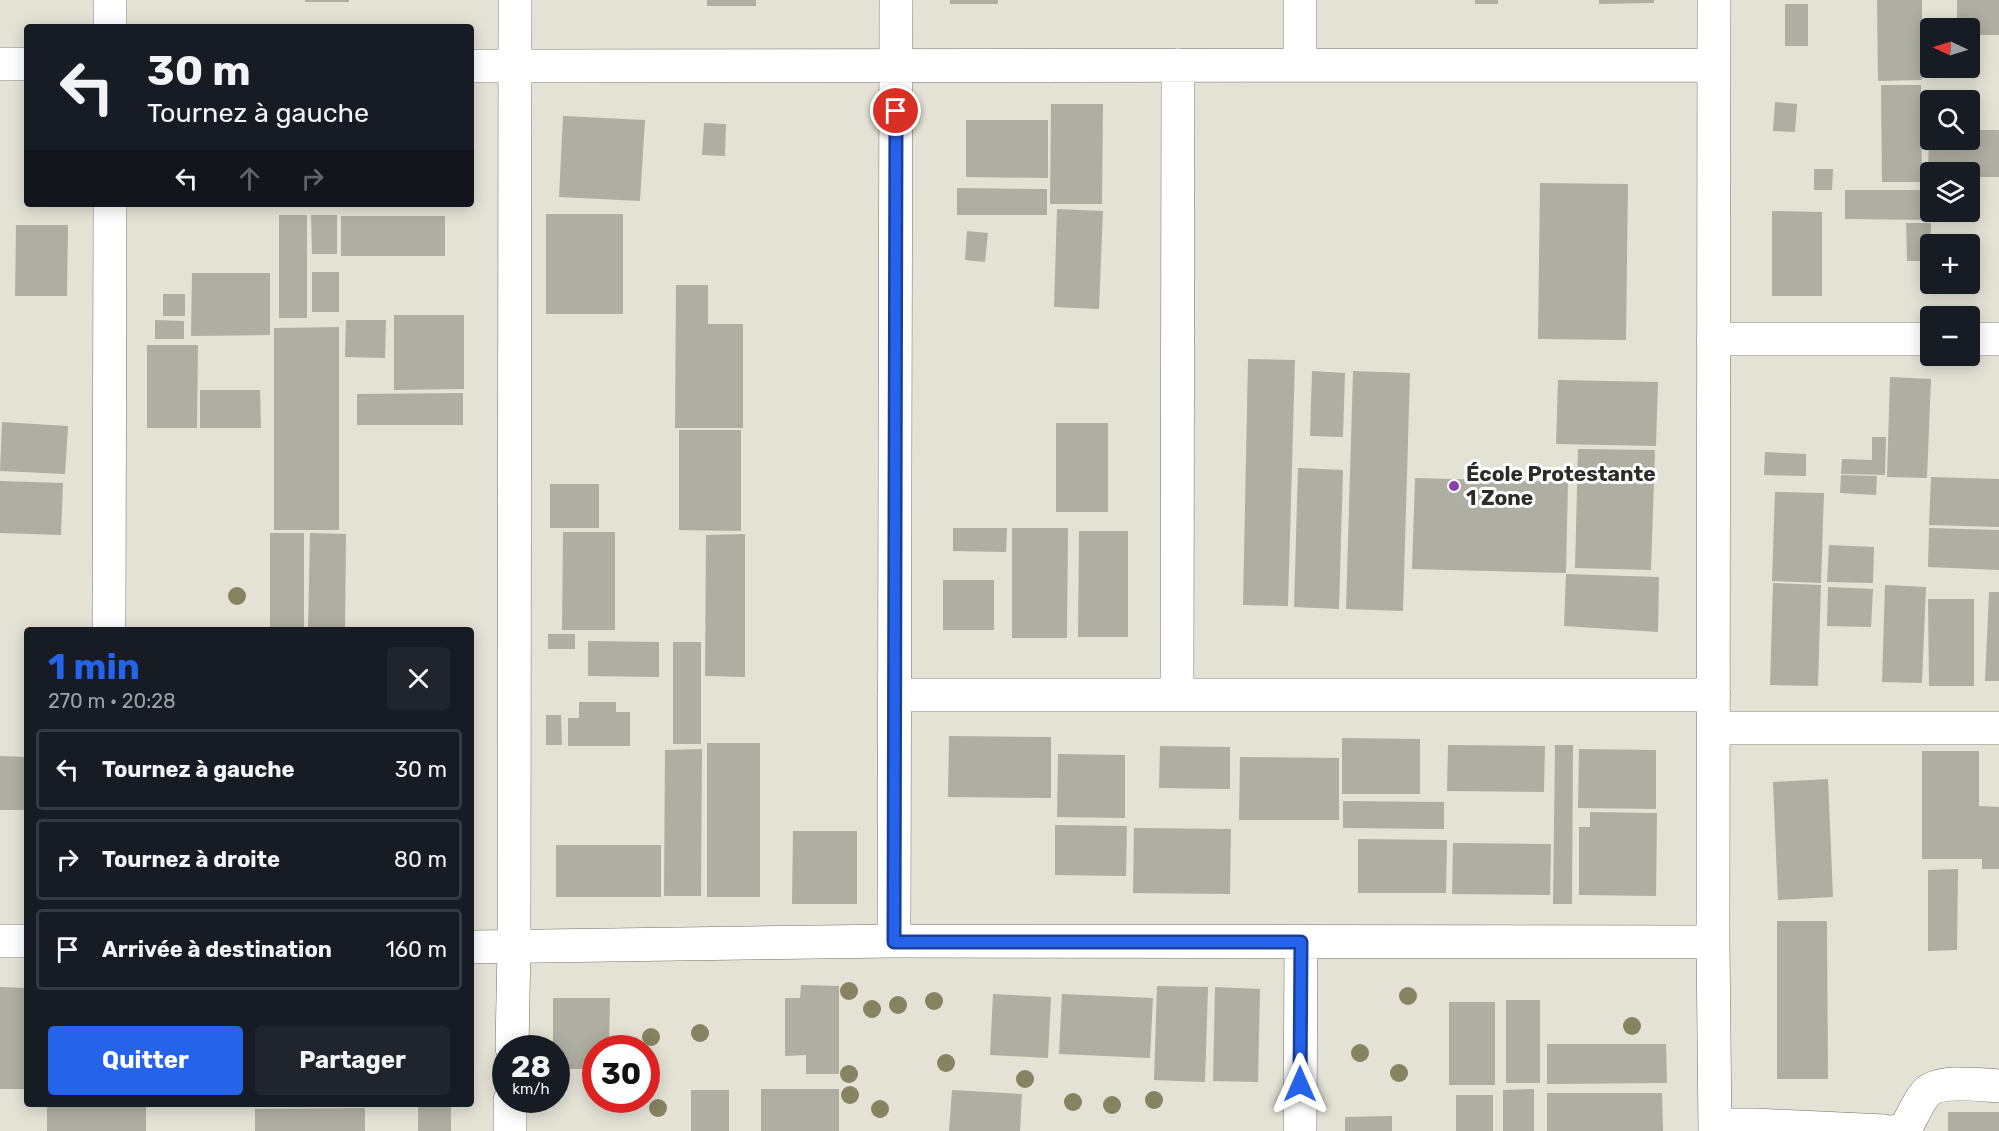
<!DOCTYPE html>
<html lang="fr">
<head>
<meta charset="utf-8">
<style>
	:root { --surface:#171b24; --page:#20242c; --text:#f1f3f6; --muted:#9ea1a6; --line:#363941; --accent:#2563eb }
	body { margin:0; font-family:Rubik,sans-serif; background:var(--page); color:var(--text); height:100vh; display:flex; flex-direction:column; font-size:22px; white-space:nowrap }
	* { box-sizing:border-box; margin:0 }
	p { font-size:20px; color:var(--muted) }
	.icon { flex:none; width:33px; height:33px; fill:none; stroke:currentColor; stroke-width:2; stroke-linecap:round; stroke-linejoin:round }
	.map { position:relative; flex:1; overflow:hidden }
	.panel { position:absolute; left:24px; top:627px; width:450px; height:480px; display:flex; flex-direction:column; background:var(--surface); border-radius:6px; box-shadow:0 3px 15px #0003 }
	.panel>* { flex:none }
	.top-card { position:absolute; left:24px; top:24px; width:450px; height:183px; border-radius:6px; box-shadow:0 3px 15px #0003; background:#171b24; color:var(--text); overflow:hidden }
	.needle { width:39px; rotate:274deg }
	.buttons { position:absolute; left:1920px; top:18px; display:grid; gap:12px }
	.buttons a { display:grid; place-items:center; width:60px; height:60px; border-radius:6px; background:var(--surface); box-shadow:0 3px 15px #0003; font-size:30px }
	.speed { position:absolute; left:492px; top:1035px; display:flex; gap:12px; font-size:30px; font-weight:700; text-align:center }
	.speed>* { display:grid; place-content:center; width:78px; height:78px; border-radius:50%; background:var(--surface); box-shadow:0 3px 15px #0003; line-height:1 }
	.speed small { font-size:15px; font-weight:400 }
	.speed .limit { border:9px solid #d22; background:#fff; color:#111 }
	.pin { position:absolute; display:grid; place-items:center; width:51px; height:51px; color:#fff; margin:-26px; border:3px solid #fff; border-radius:50%; box-shadow:0 2px 6px #0007 }
	.me { position:absolute; width:66px; margin:-33px; rotate:0deg; stroke-linejoin:round; filter:drop-shadow(0 0 4px #0008) }
	.turn { display:flex; align-items:center; gap:21px; height:126px; padding:0 24px; font-size:27px }
	.turn .icon { width:78px; height:78px; stroke-width:2.5 }
	.turn b { display:block; font-size:42px; line-height:51px }
	.lanes { display:flex; align-items:center; height:57px; padding:0 24px; background:#0003; justify-content:center; gap:30px; direction:ltr }
	.lanes .off { opacity:.35 }
	.round { display:grid; place-items:center; flex:none; width:63px; height:63px; border-radius:6px; background:var(--page) }
	.head { display:flex; align-items:center; justify-content:space-between; height:102px; padding:0 24px }
	h1 { font-size:36px; font-weight:700; line-height:45px; color:var(--accent) }
	.action { display:flex; gap:12px; margin-top:auto; padding:12px 24px }
	.action a { flex:1; height:69px; border-radius:6px; background:var(--accent); color:#fff; font-size:24px; font-weight:700; line-height:69px; text-align:center }
	.action a+a { background:var(--page); color:var(--text) }
	ul { padding:0; list-style:none }
	li { display:flex; align-items:center; gap:18px; height:81px; margin:0 12px 9px; padding:0 12px; border:3px solid var(--line); border-radius:6px }
	li div { flex:1 }
	li b { display:block; font-size:22px }
	li em { font-style:normal }
	.map>svg:first-child { display:block }
	.building { fill:#afaea2 }
	.lines { fill:none; stroke-linecap:round; stroke-linejoin:round }
	.minor-casing { stroke:#727166; stroke-width:34 }
	.minor { stroke:#fff; stroke-width:33 }
	.tree { fill:#878360 }
	.route-casing { stroke:#184099; stroke-width:15 }
	.route { stroke:#2563eb; stroke-width:10 }
	.poi-dot { fill:#8b3dae; stroke:#fff; stroke-width:2 }
	.labels { text-anchor:middle; stroke-width:6; stroke-linejoin:round; paint-order:stroke }
	.poi-label { font-size:21px; font-weight:bold; fill:#2d2c28; stroke:#fff; text-anchor:start }
</style>
</head>
<body>
<div class="map">
<svg width="1999" height="1131" viewBox="0 0 1999 1131">
	<rect width="100%" height="100%" fill="#e3e2d5"/>
	<path class="building" d="M305,0H349V2H305Z
		M707,0H756V6H707Z
		M950,0H998V4H950Z
		M1475,0H1498V4H1475Z
		M1599,0H1654V3L1599,4Z
		M1877,0H1922V80L1878,81Z
		M1957,0H1999V35H1970V28H1957Z
		M1785,4H1808V46H1785Z
		M1881,85H1921L1922,182H1882Z
		M1775,102L1797,104L1795,132L1773,131Z
		M1051,104H1103L1102,204H1050Z
		M563,116L645,120L640,201L559,197Z
		M966,120H1048V178L966,177Z
		M704,123L726,124L725,156L702,155Z
		M1970,130H1999V177H1970V172H1928L1929,140H1970Z
		M1814,169H1833L1832,190H1814Z
		M1540,183L1628,184L1626,340L1538,339Z
		M957,188L1047,189V215H957Z
		M1845,190H1930V220L1845,219Z
		M372,204H452V206L372,207Z
		M1057,209L1103,211L1099,309L1054,307Z
		M1772,211L1822,212V296H1772Z
		M546,214H623V314H546Z
		M279,215H307V318H279Z
		M311,215H337V254H312Z
		M341,216H445V256H341Z
		M1906,223H1931L1930,261H1907Z
		M16,225H68L67,296H15Z
		M967,231L988,233L985,262L965,260Z
		M312,272H339V312H312Z
		M192,273H270V335L191,336Z
		M676,285H708V324H743V428H675Z
		M163,294H185V316H163Z
		M394,315H464V389L394,390Z
		M155,320L184,321V339H155Z
		M346,320H386L385,358L345,357Z
		M339,327V530H274V328Z
		M147,345H198L197,428H147Z
		M1248,359L1295,360L1288,606L1243,605Z
		M1312,371L1345,373L1343,437L1310,436Z
		M1353,371L1410,373L1403,611L1346,609Z
		M1890,377L1931,379L1927,478L1887,477Z
		M1558,380L1658,382L1656,446L1556,444Z
		M200,390H260L261,428H200Z
		M463,393V425H357V394Z
		M2,422L68,426L65,474L0,471Z
		M1056,423H1108V512H1056Z
		M679,430H741V531L679,530Z
		M1872,437H1886L1885,475L1841,474L1842,459L1872,460Z
		M1578,449L1655,450L1651,570L1575,568Z
		M1765,452L1806,454V476L1764,475Z
		M1298,468L1343,470L1339,609L1294,607Z
		M1841,475L1877,476L1876,495L1840,493Z
		M1931,477L1999,479V527L1929,525Z
		M1415,478L1568,482L1566,573L1412,569Z
		M0,481L63,483L61,535L0,533Z
		M550,484H599V528H550Z
		M1775,492L1824,493L1821,583L1772,581Z
		M953,528H1007L1006,552L953,551Z
		M1012,528H1068L1067,638H1012Z
		M1929,528L1999,530V570L1928,567Z
		M1079,531H1128V637H1078Z
		M563,532H615V630H562Z
		M270,533H304V630H270Z
		M310,533L346,534L345,630H308Z
		M745,534V677L705,676L706,535Z
		M1829,545L1874,547L1873,583L1827,582Z
		M1566,574L1659,577L1658,632L1564,626Z
		M943,580H994V630H943Z
		M1773,583L1821,585L1818,686L1770,685Z
		M1885,585L1926,587L1922,683L1882,682Z
		M1828,587L1873,589L1871,627L1827,626Z
		M1989,592H1999V681H1985Z
		M1928,599H1974V686H1929Z
		M548,634H575V649H548Z
		M588,641L659,642V677L588,676Z
		M673,642H701V744H673Z
		M579,702H616V712H630V746H568V718H579Z
		M546,715H561L562,745H546Z
		M949,736L1051,737V798L948,797Z
		M1342,738L1420,739V794H1342Z
		M707,743H760V897H707Z
		M1448,745L1545,746L1544,792L1447,791Z
		M1555,745H1573L1572,904H1553Z
		M1160,746L1230,747V789L1159,788Z
		M702,749L701,896H664L665,750Z
		M1579,749L1656,750V809L1578,808Z
		M1922,751H1979V806L1999,807V869H1982V859H1922Z
		M1058,754L1125,755V818L1057,817Z
		M0,756L27,757V810H0Z
		M1240,757L1339,758V820H1239Z
		M1828,779L1833,897L1778,900L1773,782Z
		M1343,801L1444,802V829L1343,828Z
		M1590,812L1657,813L1656,896L1579,895V827H1590Z
		M1055,825L1127,826L1126,876L1055,875Z
		M1134,828L1231,829L1230,894L1133,893Z
		M793,831H857V904H792Z
		M1358,839L1447,840L1446,893H1358Z
		M1453,843L1551,844L1550,895L1452,894Z
		M556,845H661V897H556Z
		M1958,869L1957,950L1928,951V870Z
		M1777,921H1827L1828,1079H1777Z
		M801,985L839,986V1074H806V1055L785,1056V998H800Z
		M1157,986L1208,987L1205,1082L1154,1080Z
		M0,987L27,988L24,1089H0Z
		M1215,987L1260,989L1258,1082L1213,1081Z
		M993,994L1051,997L1048,1058L990,1055Z
		M1062,994L1153,998L1150,1058L1059,1054Z
		M553,998H610L609,1048H596V1069H556V1048H553Z
		M1506,1000H1540V1083H1506Z
		M1449,1002H1495V1085H1449Z
		M1547,1044H1666L1667,1083L1547,1084Z
		M761,1089H839V1131H761Z
		M1534,1089V1131H1503V1090Z
		M691,1090H729V1131H691Z
		M952,1090L1022,1094L1020,1131H949Z
		M1547,1093H1662L1663,1131H1547Z
		M1456,1095H1493V1131H1456Z
		M47,1104H146V1131H47Z
		M418,1104H451V1131H418Z
		M365,1108V1131H255V1109Z
		M1948,1112H1999V1131H1948Z
		M1392,1116V1131H1345V1117Z"/>
	<g class="lines">
		<g class="minor-casing">
			<path id="minor" d="M1714,0L1713,942L1715,1131
				M110,27V0
				M0,64H27
				M1300,65V0
				M471,66L1714,65
				M1713,339H1930
				M1970,339H1999
				M109,630L110,204
				M894,695H1714
				M1177,695L1178,65
				M1713,728H1999
				M0,941H27
				M894,941L896,0
				M471,947L894,941L1713,942
				M512,1048L514,948L515,0
				M1715,1125H1755L1884,1131
				M510,1131V1100
				M1300,1131L1301,942
				M1896,1131L1905,1129C1912,1118 1917,1103 1926,1093C1939,1079 1981,1085 1999,1086"/>
		</g>
		<use href="#minor" class="minor"/>
	</g>
	<g class="tree">
		<circle cx="237" cy="596" r="9"/>
		<circle cx="849" cy="991" r="9"/>
		<circle cx="1408" cy="996" r="9"/>
		<circle cx="934" cy="1001" r="9"/>
		<circle cx="898" cy="1005" r="9"/>
		<circle cx="872" cy="1009" r="9"/>
		<circle cx="1632" cy="1026" r="9"/>
		<circle cx="700" cy="1033" r="9"/>
		<circle cx="651" cy="1037" r="9"/>
		<circle cx="1360" cy="1053" r="9"/>
		<circle cx="946" cy="1063" r="9"/>
		<circle cx="1399" cy="1073" r="9"/>
		<circle cx="849" cy="1074" r="9"/>
		<circle cx="1025" cy="1079" r="9"/>
		<circle cx="850" cy="1095" r="9"/>
		<circle cx="1154" cy="1100" r="9"/>
		<circle cx="1073" cy="1102" r="9"/>
		<circle cx="1112" cy="1105" r="9"/>
		<circle cx="658" cy="1108" r="9"/>
		<circle cx="880" cy="1109" r="9"/>
	</g>
	<g class="lines">
		<g class="route-casing">
			<path id="route" d="M896,111L894,942H1301L1300,1084"/>
		</g>
		<use href="#route" class="route"/>
	</g>
	<circle class="poi-dot" cx="1454" cy="486" r="6"/>
	<g class="labels">
		<g class="poi-label">
			<text x="1466" y="481">École Protestante<tspan x="1466" dy="24">1 Zone</tspan></text>
		</g>
	</g>
</svg>
<div class="buttons">
<a><svg class="needle" viewBox="-14 -14 28 28"><path d="M0-13l5 13h-10z" fill="#e53935"/><path d="M0 13l5-13h-10z" fill="#9ea1a6"/></svg></a>
<a><svg class="icon" aria-label="search" viewBox="0 0 24 24"><circle cx="10" cy="10" r="6"/><path d="M15 15l6 6"/></svg></a>
<a><svg class="icon" aria-label="layers" viewBox="0 0 24 24"><path d="M12 4l9 5-9 5-9-5zM3 14l9 5 9-5"/></svg></a>
<a>+</a>
<a>−</a>
</div>
<div class="speed"><div>28<small>km/h</small></div><div class="limit">30</div></div>
<div class="pin" style="left:896px;top:111px;background:#d93025"><svg class="icon" aria-label="arrive" viewBox="0 0 24 24"><path d="M6 21V4h12l-3 4 3 4H6"/></svg></div>
<svg class="me" style="left:1300px;top:1084px" viewBox="-20 -20 40 40"><path d="M0-17L14 15 0 8-14 15z" fill="#2563eb" stroke="#fff" stroke-width="4"/></svg>
<div class="top-card">
<div class="turn"><svg class="icon" aria-label="left" viewBox="0 0 24 24"><path d="M17 20v-9H6M10 6l-5 5 5 5"/></svg><div><b>30 m</b>Tournez à gauche</div></div>
<div class="lanes"><svg class="icon" aria-label="left" viewBox="0 0 24 24"><path d="M17 20v-9H6M10 6l-5 5 5 5"/></svg><svg class="icon off" aria-label="ahead" viewBox="0 0 24 24"><path d="M12 20V5M6 11l6-6 6 6"/></svg><svg class="icon off" aria-label="right" viewBox="0 0 24 24"><path d="M7 20v-9h11M14 6l5 5-5 5"/></svg></div>
</div>
<section class="panel">
<div class="head"><div><h1>1 min</h1><p>270 m · 20:28</p></div><a class="round"><svg class="icon" aria-label="close" viewBox="0 0 24 24"><path d="M6 6l12 12M18 6L6 18"/></svg></a></div>
<ul>
<li><svg class="icon" aria-label="left" viewBox="0 0 24 24"><path d="M17 20v-9H6M10 6l-5 5 5 5"/></svg><div><b>Tournez à gauche</b></div><em>30 m</em></li>
<li><svg class="icon" aria-label="right" viewBox="0 0 24 24"><path d="M7 20v-9h11M14 6l5 5-5 5"/></svg><div><b>Tournez à droite</b></div><em>80 m</em></li>
<li><svg class="icon" aria-label="arrive" viewBox="0 0 24 24"><path d="M6 21V4h12l-3 4 3 4H6"/></svg><div><b>Arrivée à destination</b></div><em>160 m</em></li>
</ul>
<div class="action"><a>Quitter</a><a>Partager</a></div>
</section>
</div>
</body>
</html>
